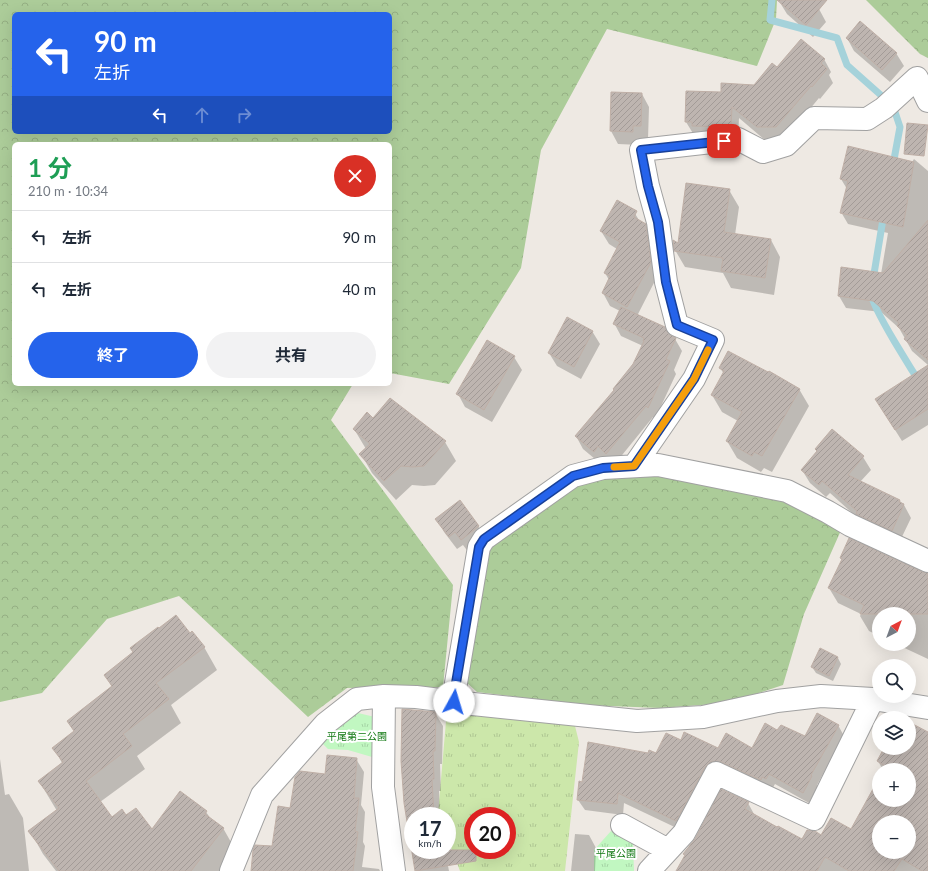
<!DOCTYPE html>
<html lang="ja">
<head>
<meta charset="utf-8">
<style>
	:root { --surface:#fff; --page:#f2f2f3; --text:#1f2937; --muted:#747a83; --line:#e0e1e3; --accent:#2563eb }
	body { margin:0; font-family:Lato,"Noto Sans JP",sans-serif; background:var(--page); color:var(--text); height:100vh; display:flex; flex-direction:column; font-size:15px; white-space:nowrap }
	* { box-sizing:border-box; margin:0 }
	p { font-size:13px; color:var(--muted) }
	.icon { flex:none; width:22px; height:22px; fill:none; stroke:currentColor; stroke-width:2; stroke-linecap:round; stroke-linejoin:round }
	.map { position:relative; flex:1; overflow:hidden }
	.panel { position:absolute; left:12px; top:142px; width:380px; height:244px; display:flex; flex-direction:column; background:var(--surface); border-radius:6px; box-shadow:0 4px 16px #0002 }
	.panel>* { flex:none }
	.hud { position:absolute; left:12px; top:12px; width:380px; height:122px; border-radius:6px; box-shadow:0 4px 16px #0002; background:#2563eb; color:#fff; overflow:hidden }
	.needle { width:26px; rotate:41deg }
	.tools { position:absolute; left:872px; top:607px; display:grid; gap:8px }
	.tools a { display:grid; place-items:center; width:44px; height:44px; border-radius:50%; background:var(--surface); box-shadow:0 4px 16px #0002; font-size:20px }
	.speed { position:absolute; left:404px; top:807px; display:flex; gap:8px; font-size:20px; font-weight:700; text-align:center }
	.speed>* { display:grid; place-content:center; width:52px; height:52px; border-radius:50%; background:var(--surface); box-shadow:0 4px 16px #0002; line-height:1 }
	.speed small { font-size:10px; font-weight:400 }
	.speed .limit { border:6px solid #d22; background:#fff; color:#111 }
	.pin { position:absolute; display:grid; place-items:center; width:34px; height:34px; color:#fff; margin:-17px; border-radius:8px; box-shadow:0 2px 6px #0006 }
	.me { position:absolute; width:44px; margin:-22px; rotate:6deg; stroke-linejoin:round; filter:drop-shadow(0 0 3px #0008) }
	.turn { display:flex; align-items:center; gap:14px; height:84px; padding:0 16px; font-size:18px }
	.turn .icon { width:52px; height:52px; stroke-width:2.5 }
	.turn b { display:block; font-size:28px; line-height:34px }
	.lanes { display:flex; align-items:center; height:38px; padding:0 16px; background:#0003; justify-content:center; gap:20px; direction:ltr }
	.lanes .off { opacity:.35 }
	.round { display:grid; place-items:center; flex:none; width:42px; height:42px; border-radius:21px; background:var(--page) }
	.summary { display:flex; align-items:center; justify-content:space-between; height:68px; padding:0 16px }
	h1 { font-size:24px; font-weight:700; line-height:30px; color:#1e9e55 }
	.button { display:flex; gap:8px; margin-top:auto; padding:8px 16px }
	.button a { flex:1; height:46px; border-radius:24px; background:var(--accent); color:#fff; font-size:16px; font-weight:700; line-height:46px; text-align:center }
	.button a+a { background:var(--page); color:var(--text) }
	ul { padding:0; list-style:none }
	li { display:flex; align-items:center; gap:12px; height:52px; padding:0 16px; border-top:1px solid var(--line) }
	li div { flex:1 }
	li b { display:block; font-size:15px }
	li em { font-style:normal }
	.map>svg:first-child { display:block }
	.grass { fill:url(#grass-tufts); fill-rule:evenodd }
	.forest { fill:url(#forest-crowns); fill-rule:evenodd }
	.park { fill:url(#park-tufts) }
	.shadow { fill:#0003; fill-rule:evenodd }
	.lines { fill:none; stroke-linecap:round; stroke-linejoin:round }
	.stream { stroke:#a5d2da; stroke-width:7 }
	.building { fill:url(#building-hatch); stroke:#bfafa6; fill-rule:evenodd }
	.minor-casing { stroke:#a1a1a1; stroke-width:24 }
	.minor { stroke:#fff; stroke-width:22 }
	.route-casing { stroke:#184099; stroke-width:10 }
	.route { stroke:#2563eb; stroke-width:7 }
	.slow { stroke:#f59e0b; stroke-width:7 }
	.labels { text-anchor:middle; stroke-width:4; stroke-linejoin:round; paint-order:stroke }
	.park-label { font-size:10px; fill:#0f7710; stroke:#fff }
</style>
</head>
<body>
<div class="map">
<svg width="928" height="871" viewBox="0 0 928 871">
	<defs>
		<pattern id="grass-tufts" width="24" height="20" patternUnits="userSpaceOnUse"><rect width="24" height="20" fill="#cce7aa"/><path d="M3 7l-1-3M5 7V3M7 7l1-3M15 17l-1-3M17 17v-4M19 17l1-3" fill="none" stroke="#afc692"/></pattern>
		<pattern id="forest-crowns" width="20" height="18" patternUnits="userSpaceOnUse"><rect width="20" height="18" fill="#accc99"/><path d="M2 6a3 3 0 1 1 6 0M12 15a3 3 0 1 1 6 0" fill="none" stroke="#94af83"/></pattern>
		<pattern id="park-tufts" width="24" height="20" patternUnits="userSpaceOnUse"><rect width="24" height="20" fill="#c1f7c1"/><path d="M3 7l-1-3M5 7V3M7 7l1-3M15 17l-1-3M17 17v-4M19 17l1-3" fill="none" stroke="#a5d3a5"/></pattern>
		<pattern id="building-hatch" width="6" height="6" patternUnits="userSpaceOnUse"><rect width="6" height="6" fill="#beb5b0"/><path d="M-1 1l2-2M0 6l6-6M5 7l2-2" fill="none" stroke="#a39b97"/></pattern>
	</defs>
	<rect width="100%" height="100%" fill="#eee9e3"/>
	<path class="grass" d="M447,710L575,726L579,742L565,871H460L447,837V816H439L438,814ZM473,816H507V850H473Z"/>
	<path class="forest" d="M0,0H777L776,19L757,66L607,29L541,150L521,268L449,384L390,373V144H14V384H353L331,420L453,585L443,687L347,688L308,717L179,596L107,619L42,693L0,702ZM14,14H390V132H14Z
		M866,0H928V58L920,54Z
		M647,471L786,499L842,528L804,614L783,685L729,703L660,708L584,705L477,692L466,682L487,552L495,540L577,483Z"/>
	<path class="park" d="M358,713L375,717L372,757L348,750L328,749L321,742Z
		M611,831L633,842L634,871H594V850Z"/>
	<path class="shadow" d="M780,0H808L819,9L826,22L813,37L787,14L779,1Z
		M847,38L896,53L904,66L890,82L854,51Z
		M824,59L831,72L829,75L833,83L820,99L819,98L784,140H765L739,118L738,139L694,135L686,122L722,93L755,86L777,69Z
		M612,93L642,94L649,107L648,139H640V145L618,144L611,131Z
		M914,159L928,171V365L912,351L899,328L881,312L846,308L839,296L881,274L888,233L848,224L841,212L847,189L841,179L912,162Z
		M729,190L739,207L735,235L771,240L780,257L774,295L731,288L723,273L685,267L675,250L679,244Z
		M633,210L640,222L645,224L652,238L658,275L637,316L675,339L682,351L674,370L676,374L655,419L653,417L614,465L601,464L583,449L576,436L615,390L634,364L643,346L621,336L614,323L620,311L610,306L603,293L609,280L605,273L617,249L609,244L601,231Z
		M592,331L600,344L581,379L557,366L549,353Z
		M514,357L522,370L492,422L465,407L458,394Z
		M928,367V425L902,441L883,411Z
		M720,368L799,389L809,406L772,472L764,468L761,472L737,458L727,441L738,421L722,412L712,395L724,374Z
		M373,420L445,442L456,461L435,485L424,486L412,485L396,500L372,473L361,454L366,449L354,429Z
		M863,457L871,470L860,482L900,501L904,505L911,518L899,543L860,520L830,493L826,497L810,483L802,470Z
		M437,519L478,526L486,539L469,553L463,545L457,549L444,532Z
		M841,558L928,574V659L896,644H909V614H879V636L869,631L860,616L861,614L838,603L829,588L842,560Z
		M190,634L204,647L217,670L171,705L181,723L137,756L145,769L100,802L112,818L126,816L152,831L206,812L211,819L223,828L236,851L221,871H56L43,854L30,831L57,811L39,781L62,763L54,748L75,732L68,721L112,687L105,675Z
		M820,649L838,658L841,664L833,681L816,673L812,667Z
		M435,713L443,726L442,764H440L441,791H439L440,816H413L405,811Z
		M909,724L928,733V871H677L748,803L754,814L753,815L803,840L852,831L879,780V800H909V770H883L878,761L885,748H909ZM879,822H909V852H879Z
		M838,725L844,736L817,785L818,787L809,803L775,784L772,789L728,772L683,831L624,803L623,815L585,810L578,800L582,783L657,755L681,741L718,749H753L778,732L805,737Z
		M0,759L5,795L9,794L23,818L29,871H0Z
		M356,759L364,772L361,805L365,812L363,842L365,846L362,867L379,869L380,871H252L273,847L291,809L326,775Z
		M575,834L589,835L596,848L595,871H570H571Z
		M415,850H445L449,871H416Z"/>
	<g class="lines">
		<path class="stream" d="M772,0L770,20L837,38L847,65L883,97L895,112L900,127L893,165
			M873,280L884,213
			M871,292C869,304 918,380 928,395"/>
	</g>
	<path class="building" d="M777,0H827L806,25Z
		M860,21L897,53L882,70L846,38Z
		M801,39L825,59L821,63L827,69L812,87L811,86L776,127H757L732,107L731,127L692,126V122H685L686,91L721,92V83L754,85L772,63L777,67Z
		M611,92L642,93L641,126H633V132L610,131Z
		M907,123L928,125L924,156L904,154Z
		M848,146L914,162L903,227L840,213L848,181L840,179Z
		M686,183L730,189L724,232L771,239L765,278L721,271L723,258L674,251L673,240L678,243Z
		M617,200L637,211L634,217L646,224L651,262L627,307L602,293L610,276L604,273L620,242L600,231Z
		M928,220V360L904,339L907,335L897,326L899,323L873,301L838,296L841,267L883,273Z
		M621,307L665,327L668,333L676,338L666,359L670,361L648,408L646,406L606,454L598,446L594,452L575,436L614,390L613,389L633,364L644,341H643L644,338L613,324Z
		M567,317L593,331L574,367L548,353Z
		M487,340L515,356L484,410L456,394Z
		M728,351L768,372L769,371L800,389L762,456L754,452L752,456L726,441L742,412L711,395L724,371L719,368Z
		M928,365V409L895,430L875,399Z
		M390,398L446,441L424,466L413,467L401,466L384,481L359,454L370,444L353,429L367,412L373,418Z
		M832,429L864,456L848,475L900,500L899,502L904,504L892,531L856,514L857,511L822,481L819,485L801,470L817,451L815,449Z
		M460,500L479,526L461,540L455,532L449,537L435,519Z
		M849,538L923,572L928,573V614H860L864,605L828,588L842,559L840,558Z
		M176,615L190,633L192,631L205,647L156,683L169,699L123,734L132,746L86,781L112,817L122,809L126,815L136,808L152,829L180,791L207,811L205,814L224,828L191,871H59L28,831L59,808L38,781L63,762L52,748L74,731L67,721L112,686L104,675L133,652L130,648L158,627L159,628Z
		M820,648L838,657L829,676L811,667Z
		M402,709L436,712L435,751H433L434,779H432L434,816H413V850H476V861L415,871L404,803L401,761Z
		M817,713L839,725L811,775L812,776L803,793L769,774L766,779L762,777L761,780L721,762L716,761L710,762L705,767L676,821L618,793L617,804L577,800L579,781L582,782L588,742L648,753L649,750L656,753L666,733L681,740L684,732L718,748L726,733L752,748L765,723L777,730L781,725L805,736Z
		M909,722L928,732V871H922L902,859L894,871H849L825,857L817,871H676L685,855L683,854L695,839L721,789L749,802L745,809L777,827L778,826L802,839L807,830L815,831L821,835L831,818L851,829L879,778V800H909V770H883L885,766L877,761L884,748H909ZM879,822H909V852H879Z
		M327,755L357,758L354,798H359L355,831L358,832L353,871H251L253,850L255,845L272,846L278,806L290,808L295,777L300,771L325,774Z"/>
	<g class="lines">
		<g class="minor-casing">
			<path id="minor" d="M634,466L694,379L713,340L677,325L666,282L658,222L648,186L641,150L738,139L763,152L786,145L814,118L867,119L884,108L917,78L928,101
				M384,696L383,787L394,871
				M454,702L456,683L479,547L484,539L573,476L603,468L658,465L787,491L828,512L850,525L928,561
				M622,825L668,850
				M231,871L262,795L325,724L357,699L384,696L416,697L473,704L637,721L703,717L777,701L821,696L873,699L928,708
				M649,871L684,833L716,773L814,819L873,699"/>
		</g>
		<use href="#minor" class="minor"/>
	</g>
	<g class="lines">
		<g class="route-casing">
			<path id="route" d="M454,702L456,683L479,547L484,539L573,476L603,468L634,466L694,379L713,340L677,325L666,282L658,222L648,186L641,150L724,141"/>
		</g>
		<use href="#route" class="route"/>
		<path class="slow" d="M614,467L634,466L694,379L708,350"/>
	</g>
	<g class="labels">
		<g class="park-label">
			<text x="357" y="740">平尾第二公園</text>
			<text x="616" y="857">平尾公園</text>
		</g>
	</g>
</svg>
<div class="tools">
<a><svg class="needle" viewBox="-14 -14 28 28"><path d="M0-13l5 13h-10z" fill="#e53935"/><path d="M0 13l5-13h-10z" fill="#747a83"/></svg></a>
<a><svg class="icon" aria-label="search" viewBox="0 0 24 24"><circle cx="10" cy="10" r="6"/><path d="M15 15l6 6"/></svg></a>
<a><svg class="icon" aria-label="layers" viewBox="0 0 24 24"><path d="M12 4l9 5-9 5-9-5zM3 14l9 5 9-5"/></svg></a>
<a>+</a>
<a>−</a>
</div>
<div class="speed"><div>17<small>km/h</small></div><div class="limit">20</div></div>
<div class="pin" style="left:724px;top:141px;background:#d93025"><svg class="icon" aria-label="arrive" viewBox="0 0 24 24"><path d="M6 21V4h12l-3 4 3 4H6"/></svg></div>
<svg class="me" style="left:454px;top:702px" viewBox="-20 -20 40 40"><circle r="19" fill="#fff"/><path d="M0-13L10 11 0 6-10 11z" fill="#2563eb"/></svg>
<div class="hud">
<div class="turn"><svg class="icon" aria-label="left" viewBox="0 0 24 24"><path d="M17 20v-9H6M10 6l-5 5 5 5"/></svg><div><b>90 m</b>左折</div></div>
<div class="lanes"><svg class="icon" aria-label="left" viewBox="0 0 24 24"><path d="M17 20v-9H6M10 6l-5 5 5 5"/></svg><svg class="icon off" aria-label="ahead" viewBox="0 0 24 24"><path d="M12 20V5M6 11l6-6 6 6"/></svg><svg class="icon off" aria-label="right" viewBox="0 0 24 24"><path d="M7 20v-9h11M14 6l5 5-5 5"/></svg></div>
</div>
<section class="panel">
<div class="summary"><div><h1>1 分</h1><p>210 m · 10:34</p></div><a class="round" style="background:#d93025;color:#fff"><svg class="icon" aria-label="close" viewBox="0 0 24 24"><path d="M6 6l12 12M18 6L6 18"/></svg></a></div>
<ul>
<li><svg class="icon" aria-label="left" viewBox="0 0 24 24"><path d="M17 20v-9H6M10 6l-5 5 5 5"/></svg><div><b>左折</b></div><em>90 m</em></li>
<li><svg class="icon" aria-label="left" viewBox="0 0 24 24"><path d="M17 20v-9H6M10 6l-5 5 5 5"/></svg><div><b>左折</b></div><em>40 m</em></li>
</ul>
<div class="button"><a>終了</a><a>共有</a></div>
</section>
</div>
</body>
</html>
